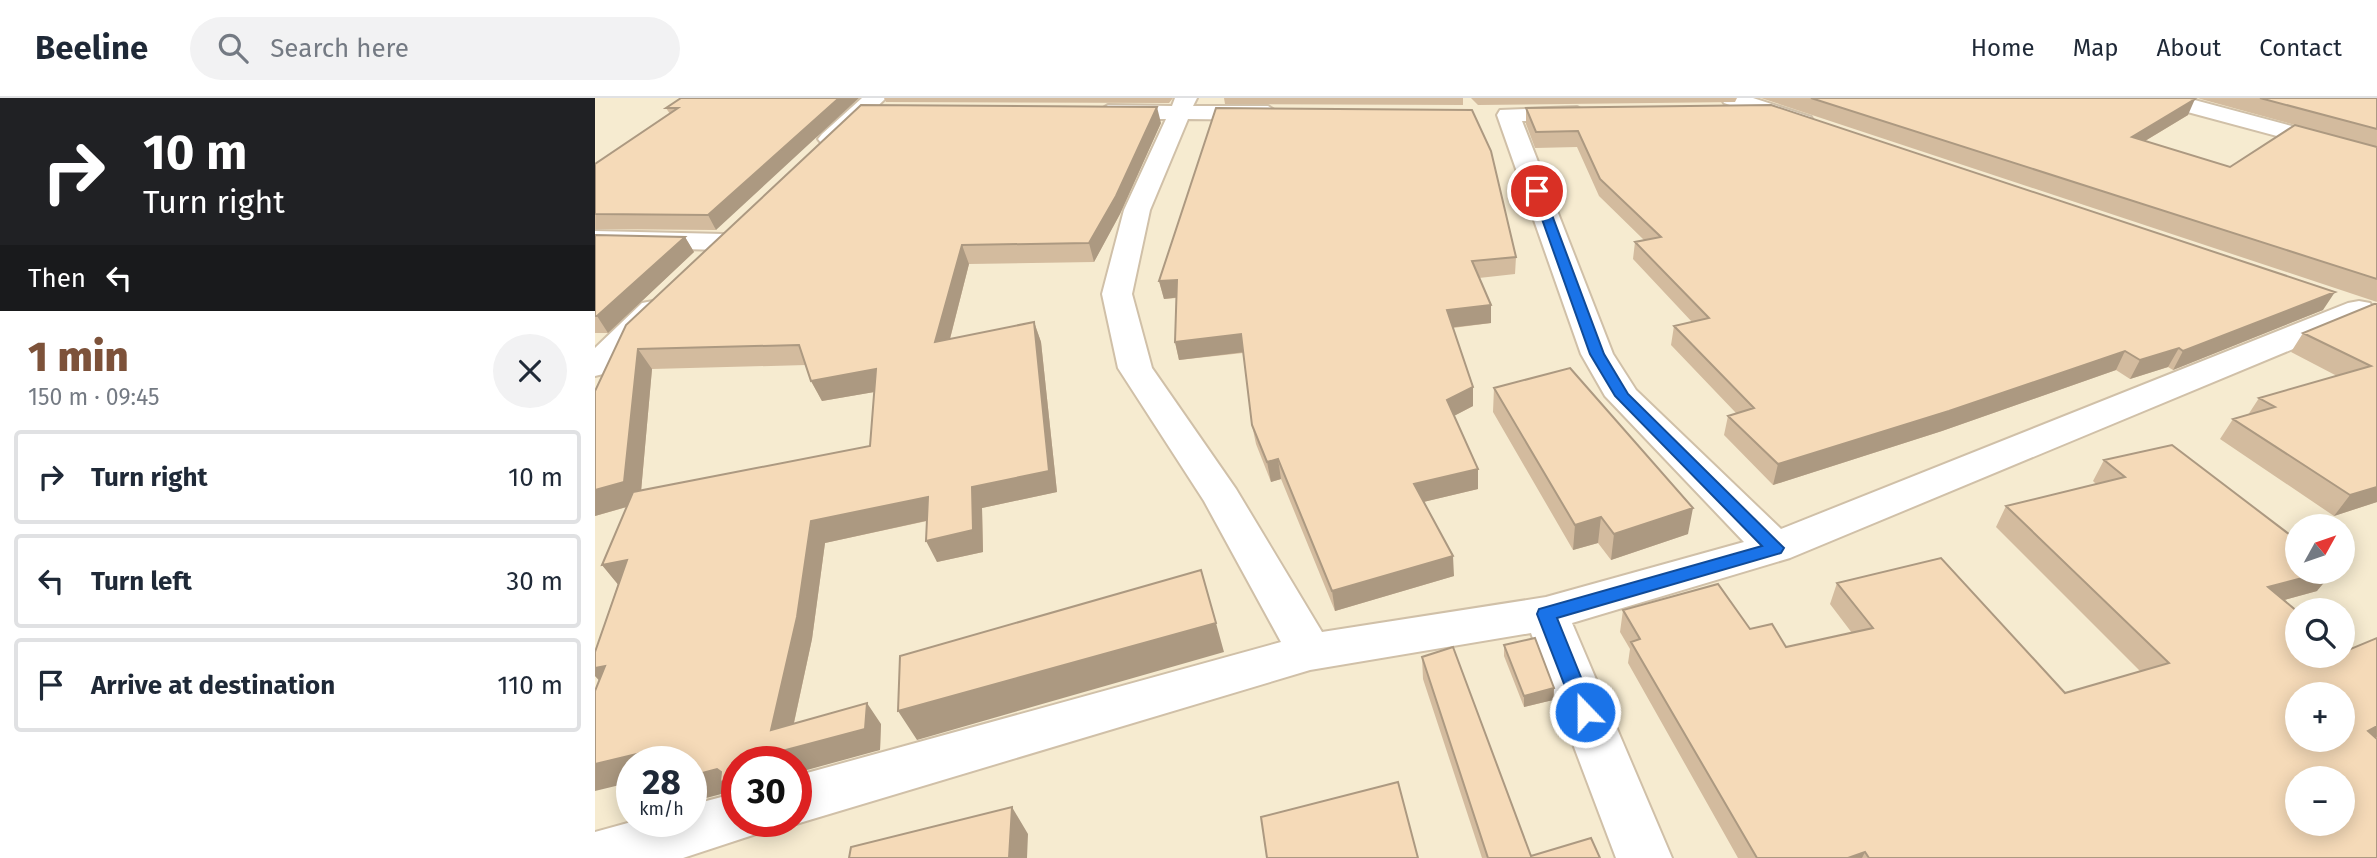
<!DOCTYPE html>
<html lang="en">
<head>
<meta charset="utf-8">
<style>
	:root { --surface:#fff; --page:#f2f2f3; --text:#1f2937; --muted:#747a83; --line:#e0e1e3; --accent:#7d523a }
	body { margin:0; font-family:"Fira Sans",sans-serif; background:var(--page); color:var(--text); height:100vh; display:flex; flex-direction:column; font-size:26px; white-space:nowrap }
	* { box-sizing:border-box; margin:0 }
	p { font-size:23px; color:var(--muted) }
	.icon { flex:none; width:38px; height:38px; fill:none; stroke:currentColor; stroke-width:2; stroke-linecap:round; stroke-linejoin:round }
	.map { position:relative; flex:1; overflow:hidden }
	.panel { display:flex; flex-direction:column; background:var(--surface); width:595px }
	.panel>* { flex:none }
	.banner { background:#202124; color:#fff; overflow:hidden }
	.needle { width:46px; rotate:50deg }
	.fabs { position:absolute; left:1690px; top:416px; display:grid; gap:14px }
	.fabs a { display:grid; place-items:center; width:70px; height:70px; border-radius:50%; background:var(--surface); box-shadow:0 4px 18px #0003; font-size:35px }
	.speed { position:absolute; left:21px; top:648px; display:flex; gap:14px; font-size:35px; font-weight:700; text-align:center }
	.speed>* { display:grid; place-content:center; width:91px; height:91px; border-radius:50%; background:var(--surface); box-shadow:0 4px 18px #0003; line-height:1 }
	.speed small { font-size:18px; font-weight:400 }
	.speed .limit { border:10px solid #d22; background:#fff; color:#111 }
	.pin { position:absolute; display:grid; place-items:center; width:60px; height:60px; color:#fff; margin:-30px; border:4px solid #fff; border-radius:50%; box-shadow:0 2px 7px #0007 }
	.me { position:absolute; width:77px; margin:-38px; rotate:338deg; stroke-linejoin:round; filter:drop-shadow(0 0 5px #0008) }
	.turn { display:flex; align-items:center; gap:24px; height:147px; padding:0 28px; font-size:32px }
	.turn .icon { width:91px; height:91px; stroke-width:2.5 }
	.turn b { display:block; font-size:49px; line-height:60px }
	.then { display:flex; align-items:center; height:66px; padding:0 28px; background:#0003; gap:14px; font-size:26px }
	.round { display:grid; place-items:center; flex:none; width:74px; height:74px; border-radius:37px; background:var(--page) }
	.headline { display:flex; align-items:center; justify-content:space-between; height:119px; padding:0 28px }
	h1 { font-size:42px; font-weight:800; line-height:52px; color:var(--accent) }
	ul { padding:0; list-style:none }
	li { display:flex; align-items:center; gap:21px; height:94px; margin:0 14px 10px; padding:0 14px; border:4px solid var(--line); border-radius:7px }
	li div { flex:1 }
	li b { display:block; font-size:26px }
	li em { font-style:normal }
	header { display:flex; align-items:center; gap:42px; box-sizing:border-box; height:98px; padding:0 35px; background:var(--surface); border-bottom:2px solid var(--line) }
	header strong { font-size:33px }
	nav { display:flex; gap:38px; margin-inline-start:auto; font-size:24px }
	.search { width:490px; height:63px; background:var(--page); display:flex; align-items:center; gap:18px; box-sizing:border-box; padding:0 24px; border-radius:38px; color:var(--muted); font-size:26px }
	main { display:flex; flex:1; min-height:0 }
	.map>svg:first-child { display:block }
	.residential { fill:#f6ebd0; fill-rule:evenodd }
	.lines { fill:none; stroke-linecap:round; stroke-linejoin:round }
	.street-casing { stroke:#d0c0a8; stroke-width:4 }
	.street { fill:#fff; fill-rule:evenodd }
	.wall { fill:#d3bb9e; fill-rule:evenodd }
	.shaded-wall { fill:#ac9981 }
	.building { fill:#f5dab8; stroke:#ac9981; stroke-width:2; fill-rule:evenodd }
	.route { fill:#1a73e8; stroke:#114b97; stroke-width:2 }
</style>
</head>
<body>
<header>
<strong>Beeline</strong>
<div class="search"><svg class="icon" aria-label="search" viewBox="0 0 24 24"><circle cx="10" cy="10" r="6"/><path d="M15 15l6 6"/></svg>Search here</div>
<nav><a>Home</a><a>Map</a><a>About</a><a>Contact</a></nav>
</header>
<main>
<section class="panel">
<div class="banner">
<div class="turn"><svg class="icon" aria-label="right" viewBox="0 0 24 24"><path d="M7 20v-9h11M14 6l5 5-5 5"/></svg><div><b>10 m</b>Turn right</div></div>
<div class="then">Then<svg class="icon" aria-label="left" viewBox="0 0 24 24"><path d="M17 20v-9H6M10 6l-5 5 5 5"/></svg></div>
</div>
<div class="headline"><div><h1>1 min</h1><p>150 m · 09:45</p></div><a class="round"><svg class="icon" aria-label="close" viewBox="0 0 24 24"><path d="M6 6l12 12M18 6L6 18"/></svg></a></div>
<ul>
<li><svg class="icon" aria-label="right" viewBox="0 0 24 24"><path d="M7 20v-9h11M14 6l5 5-5 5"/></svg><div><b>Turn right</b></div><em>10 m</em></li>
<li><svg class="icon" aria-label="left" viewBox="0 0 24 24"><path d="M17 20v-9H6M10 6l-5 5 5 5"/></svg><div><b>Turn left</b></div><em>30 m</em></li>
<li><svg class="icon" aria-label="arrive" viewBox="0 0 24 24"><path d="M6 21V4h12l-3 4 3 4H6"/></svg><div><b>Arrive at destination</b></div><em>110 m</em></li>
</ul>
</section>
<div class="map">
<svg width="1782" height="760" viewBox="0 0 1782 760">
	<rect width="100%" height="100%" fill="#fef8e2"/>
	<path class="residential" d="M0,0H1782V760H0ZM1703,429H1748V474H1703ZM1703,513H1748V558H1703ZM1703,597H1748V642H1703ZM37,663H96V723H37ZM142,663H201V723H142ZM1703,681H1748V726H1703Z"/>
	<g class="lines">
		<g class="street-casing">
			<path id="street" d="M267,0H291L243,46H227L223,41L227,36Z
				M580,0H602L598,8H673L684,15L673,22L593,21L555,112L537,196L557,270L641,391L727,534L951,499L1149,444L1010,298L986,256L902,17L905,12L982,9L993,16L982,23H927L1018,256L1041,292L1186,431L1753,205L1764,203L1775,205L1779,212L1775,219L1195,460L977,525L1077,760H1021L936,535L715,572L201,726L193,723H201V678L686,544L609,403L523,270L507,196L529,112L571,21H513L502,14L513,7L577,8Z
				M1126,0H1158L1216,19L1219,24L1208,31L1200,29L1129,5Z
				M1556,0H1592L1782,51V65L1559,5Z
				M0,133L129,136L139,138L143,144L139,150L129,152L0,149Z
				M58,203L69,205L73,212L69,219L12,275L0,278V250L47,205Z
				M142,695V723H167L161,736L88,760H0V734L40,723H96V707Z"/>
		</g>
		<use href="#street" class="street"/>
	</g>
	<path class="wall" d="M86,0L121,132L0,131V66L75,16L71,10Z
		M289,0H578L574,5L291,4Z
		M629,0H868V7L630,6Z
		M876,0H1142L1140,4L883,7Z
		M1166,0H1595L1593,17L1550,43L1635,69L1700,27L1602,0H1782V204Z
		M931,10L1728,212L1578,272L1573,269L1535,281L1521,272L1347,333L1178,387L1129,337L1133,318L1141,315L1076,247L1079,228L1097,224L1038,161L1040,144L1049,142L1004,98L982,49L940,50L931,26Z
		M566,25L525,116L499,164L374,166L355,241L439,224L446,244L462,394L387,410L388,454L342,464L332,423L230,445L217,541L199,625L286,626L285,652L201,663L134,694L0,578V554L23,486L7,467L32,409L0,418V293L31,227ZM211,267L216,283L227,303L279,294L275,348L46,393L57,271Z
		M0,137L90,139L99,154L13,235H0Z
		M921,159L920,176L884,180L896,207V225L858,230L878,308L859,318L883,391L828,404L859,478L740,513L686,381L676,384L661,346L657,327L648,255L584,262L580,244L581,200L569,201L564,183Z
		M1782,206V404L1739,418L1625,341L1638,321L1653,317L1664,300L1742,278L1696,254L1708,235Z
		M899,290L1093,436L1016,462L1003,445L978,452L898,314Z
		M1509,362L1722,493L1689,502L1751,553L1782,540V639L1781,640L1782,760H1143L1033,565L1035,551L1025,534L1028,512L1155,531L1191,549L1257,535L1235,506L1242,485L1470,595L1545,573L1401,429L1411,408L1501,386L1498,383Z
		M909,547L959,590L958,602L929,609L909,558Z
		M827,559L936,758L1005,760H887L828,581Z"/>
	<path class="shaded-wall" d="M244,0H264L121,132L113,117Z
		M1600,1L1593,17L1530,55L1537,39Z
		M562,9L566,25L525,116L499,164L494,145Z
		M90,139L99,154L13,235L2,218Z
		M367,147L374,166L349,264L340,244Z
		M582,182L586,199L569,201L564,183Z
		M1740,194L1728,212L1578,272L1588,253Z
		M896,207V225L852,230V212Z
		M439,224L446,244L462,394L387,410L388,454L342,464L331,443L377,389Z
		M646,236L650,254L584,262L580,244Z
		M1584,250L1573,269L1535,281L1545,262Z
		M43,251L57,271L45,405L0,418V392Z
		M1530,253L1521,272L1347,333L1178,387L1183,366Z
		M281,271L291,292L227,303L216,283Z
		M878,289V308L853,321L852,302Z
		M683,361L686,381L676,384L672,364Z
		M883,371V391L820,406L819,386Z
		M1782,389V404L1739,418L1755,397Z
		M333,399L344,420L230,445L217,541L193,652L272,605L286,626L285,652L201,675V663H182L176,632L216,423Z
		M1098,410L1093,436L1016,462L1019,436Z
		M1006,419L1003,445L978,452L980,427Z
		M858,458L859,478L740,513L737,493Z
		M32,462L25,489L7,467Z
		M1730,474H1738L1722,493L1657,511L1673,489Z
		M621,525L629,554L322,642L303,613Z
		M10,568L14,593L0,578V570Z
		M959,590L958,602L929,609V598Z
		M1782,628V639L1751,654L1773,633Z
		M58,652L69,663H37V684L0,693V666Z
		M122,671L132,682L142,680V702L134,694L96,704V678Z
		M417,709L433,736L432,760H414Z
		M1270,754L1267,760H1253Z"/>
	<path class="building" d="M86,0H244L113,117L0,116V66L83,10H71Z
		M1216,0H1595L1600,1L1537,39L1635,69L1700,27L1782,49V181Z
		M1665,0H1782V31Z
		M266,7L562,9L521,98L494,145L367,147L340,244L439,224L454,373L377,389L378,432L331,443L333,399L216,423L202,519L176,632L272,605L270,631L183,654L182,663H142V680L125,684L126,674L122,671L96,678V663H55L58,652L0,666V593L10,568L0,570V554L32,462L7,467L38,394L275,348L281,271L216,283L204,247L43,251L29,384L0,392V293L31,227Z
		M1176,7L1740,194L1588,253L1584,250L1545,262L1530,253L1354,313L1183,366L1133,318L1159,310L1079,228L1114,220L1040,144L1066,139L1005,81L983,33L941,34L931,10Z
		M621,10L877,12L896,53L921,159L877,163L896,207L852,212L878,289L852,302L883,371L819,386L858,458L737,493L683,361L672,364L657,327L646,236L580,244L582,182L564,183Z
		M0,137L90,139L2,218H0Z
		M1779,206H1782V389L1755,397L1638,321L1680,309L1664,300L1776,268L1708,235Z
		M975,270L1098,410L1019,436L1006,419L980,427L899,290Z
		M1577,347L1703,443V474H1730L1673,489L1703,514V558H1748V552L1751,553L1782,540V628L1773,633L1782,641V760H1274L1270,754L1253,760H1162L1036,544L1045,541L1028,512L1123,486L1155,531L1177,526L1191,549L1278,530L1242,485L1346,460L1470,595L1574,565L1411,408L1530,379L1509,362ZM1703,597H1748V642H1703ZM1703,681H1748V726H1703Z
		M606,472L621,525L303,613L305,558Z
		M940,540L959,590L929,598L909,547Z
		M858,549L936,758L996,740L1005,760H893L827,559Z
		M803,684L823,760H672L666,719Z
		M417,709L414,760H254L256,749Z"/>
	<path class="route" d="M942,90L948,93L1009,256L1033,296L1189,450L1186,455L962,520L1000,614L997,620L990,622L983,620L980,614L942,516L944,511L1167,448L1020,298L995,256L937,93Z"/>
</svg>
<div class="fabs">
<a><svg class="needle" viewBox="-14 -14 28 28"><path d="M0-13l5 13h-10z" fill="#e53935"/><path d="M0 13l5-13h-10z" fill="#747a83"/></svg></a>
<a><svg class="icon" aria-label="search" viewBox="0 0 24 24"><circle cx="10" cy="10" r="6"/><path d="M15 15l6 6"/></svg></a>
<a>+</a>
<a>−</a>
</div>
<div class="speed"><div>28<small>km/h</small></div><div class="limit">30</div></div>
<div class="pin" style="left:942px;top:93px;background:#d93025"><svg class="icon" aria-label="arrive" viewBox="0 0 24 24"><path d="M6 21V4h12l-3 4 3 4H6"/></svg></div>
<svg class="me" style="left:990px;top:614px" viewBox="-20 -20 40 40"><circle r="17" fill="#1a73e8" stroke="#fff" stroke-width="3"/><path d="M0-11L8 9 0 5-8 9z" fill="#fff"/></svg>
</div>
</main>
</body>
</html>
